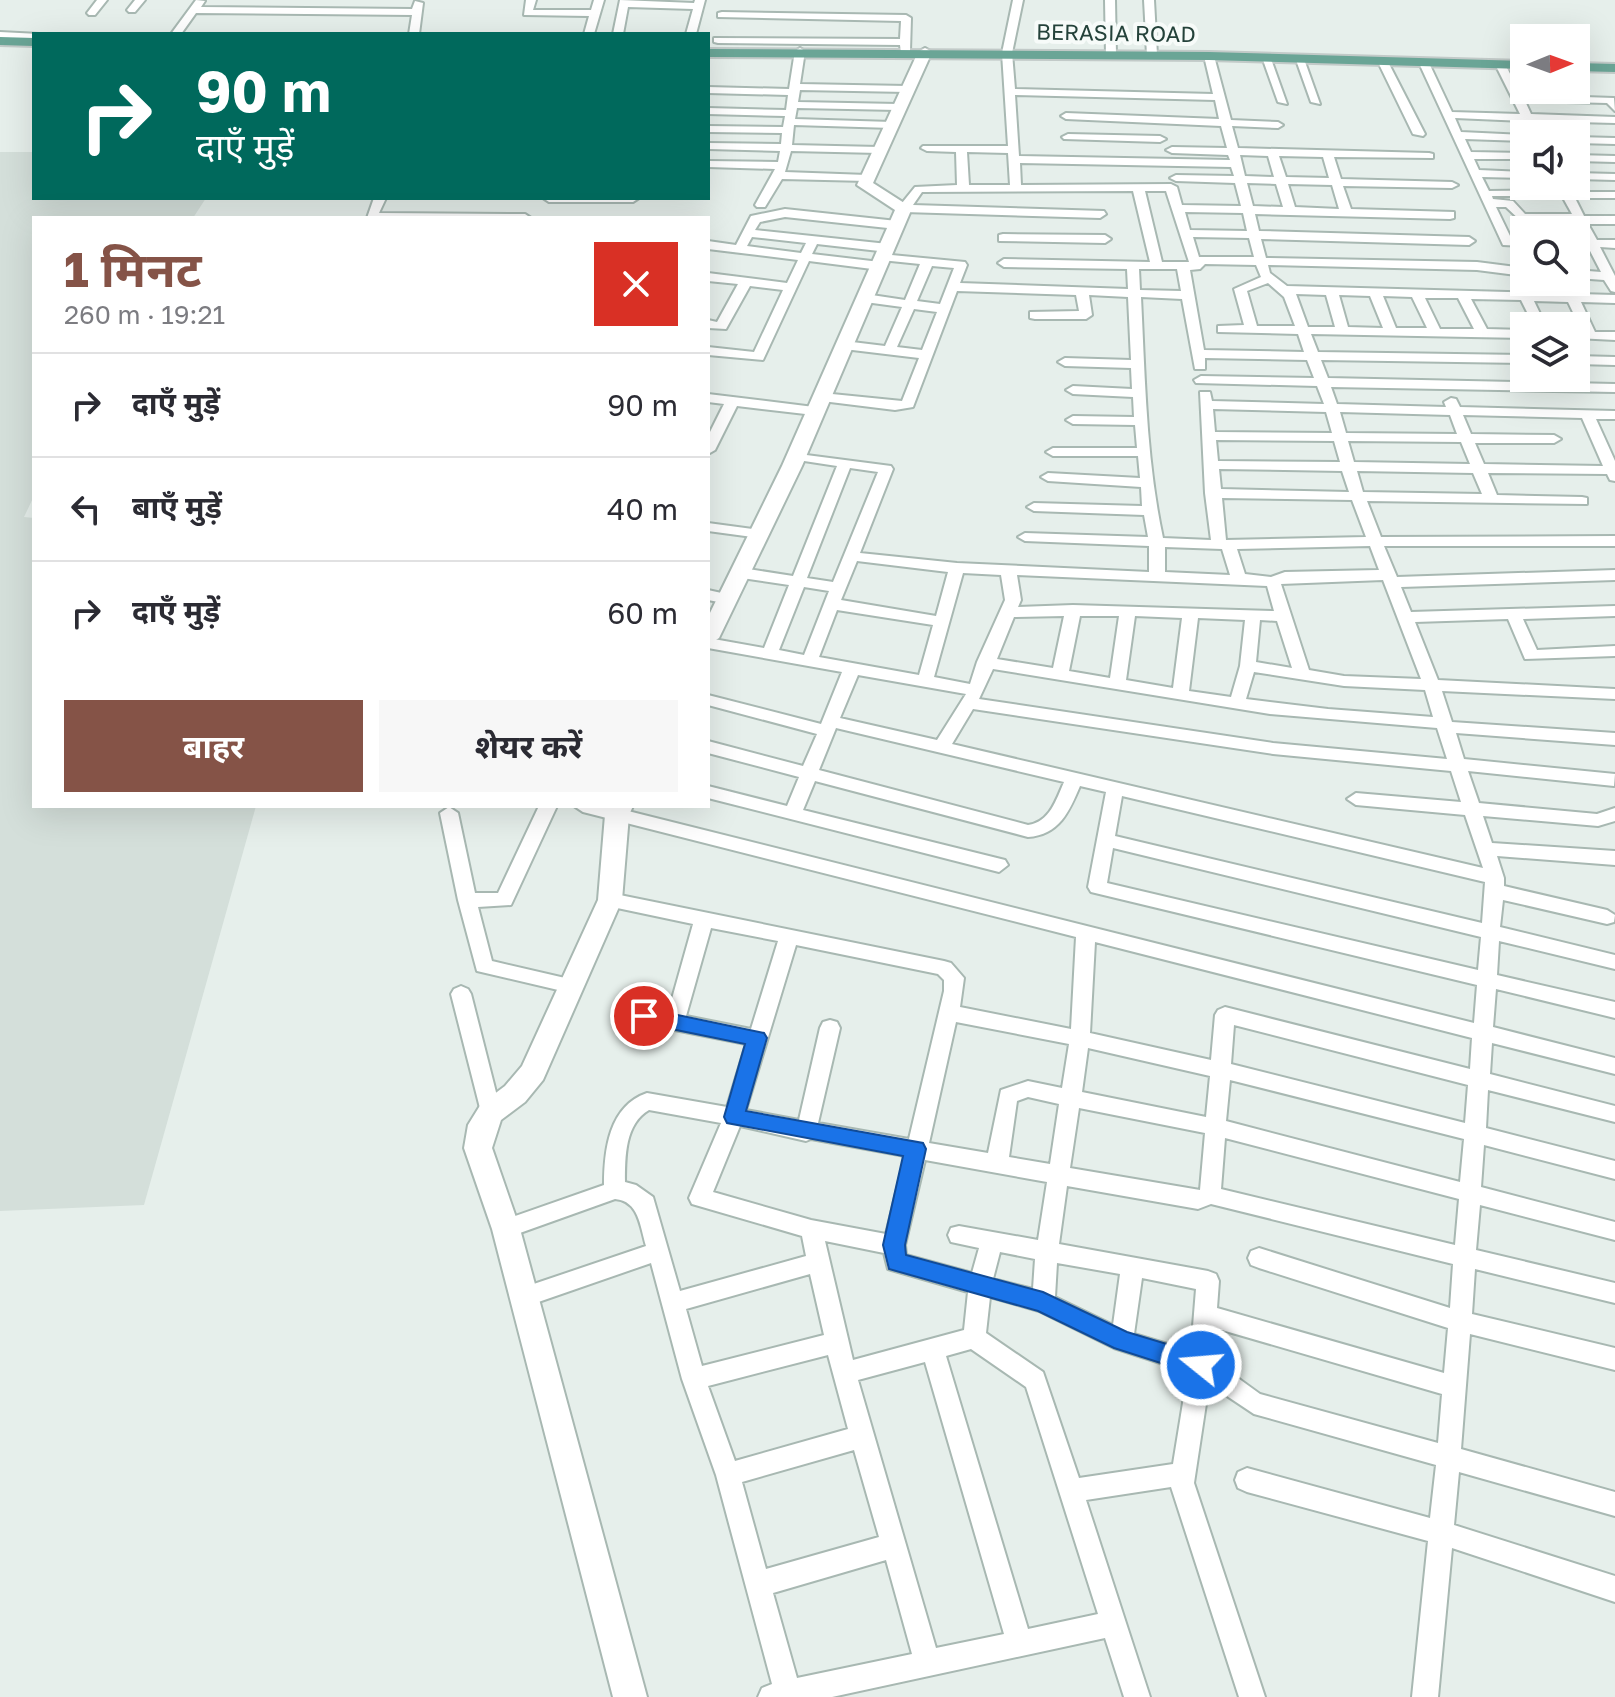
<!DOCTYPE html>
<html lang="hi">
<head>
<meta charset="utf-8">
<style>
	:root { --surface:#fff; --page:#f7f7f7; --text:#2b2b33; --muted:#7c7c81; --line:#e1e1e2; --accent:#855347 }
	body { margin:0; font-family:"Golos Text","Noto Sans Devanagari",sans-serif; background:var(--page); color:var(--text); height:100vh; display:flex; flex-direction:column; font-size:30px; white-space:nowrap }
	* { box-sizing:border-box; margin:0 }
	p { font-size:26px; color:var(--muted) }
	.icon { flex:none; width:44px; height:44px; fill:none; stroke:currentColor; stroke-width:2; stroke-linecap:round; stroke-linejoin:round }
	.map { position:relative; flex:1; overflow:hidden }
	.details { position:absolute; left:32px; top:216px; width:678px; height:592px; display:flex; flex-direction:column; background:var(--surface); border-radius:0px; box-shadow:0 8px 32px #0002 }
	.details>* { flex:none }
	.hud { position:absolute; left:32px; top:32px; width:678px; height:168px; border-radius:0px; box-shadow:0 8px 32px #0002; background:#00695c; color:#fff; overflow:hidden }
	.needle { width:52px; rotate:89deg }
	.controls { position:absolute; left:1510px; top:24px; display:grid; gap:16px }
	.controls a { display:grid; place-items:center; width:80px; height:80px; border-radius:0px; background:var(--surface); box-shadow:0 8px 32px #0002; font-size:40px }
	.pin { position:absolute; display:grid; place-items:center; width:68px; height:68px; color:#fff; margin:-34px; border:4px solid #fff; border-radius:50%; box-shadow:0 2px 8px #0007 }
	.me { position:absolute; width:88px; margin:-44px; rotate:287deg; stroke-linejoin:round; filter:drop-shadow(0 0 6px #0008) }
	.turn { display:flex; align-items:center; gap:28px; height:168px; padding:0 32px; font-size:36px }
	.turn .icon { width:104px; height:104px; stroke-width:2.5 }
	.turn b { display:block; font-size:56px; line-height:68px }
	.round { display:grid; place-items:center; flex:none; width:84px; height:84px; border-radius:0px; background:var(--page) }
	.head { display:flex; align-items:center; justify-content:space-between; height:136px; padding:0 32px }
	h1 { font-size:48px; font-weight:700; line-height:60px; color:var(--accent) }
	.cta { display:flex; gap:16px; margin-top:auto; padding:16px 32px }
	.cta a { flex:1; height:92px; border-radius:0px; background:var(--accent); color:#fff; font-size:32px; font-weight:700; line-height:92px; text-align:center }
	.cta a+a { background:var(--page); color:var(--text) }
	ul { padding:0; list-style:none }
	li { display:flex; align-items:center; gap:24px; height:104px; padding:0 32px; border-top:2px solid var(--line) }
	li div { flex:1 }
	li b { display:block; font-size:30px }
	li em { font-style:normal }
	.map>svg:first-child { display:block }
	.built { fill:#d4dfda }
	.lines { fill:none; stroke-linecap:round; stroke-linejoin:round }
	.minor-casing { stroke:#a8b8b2; stroke-width:4 }
	.tertiary-casing { stroke:#a8b8b2; stroke-width:4 }
	.primary-casing { stroke:#c2cac8; stroke-width:4 }
	.minor { fill:#fff; fill-rule:evenodd }
	.tertiary { fill:#fff; fill-rule:evenodd }
	.primary { fill:#6aa596; fill-rule:evenodd }
	.route { fill:#1a73e8; stroke:#114b97; stroke-width:2 }
	.labels { text-anchor:middle; stroke-width:8; stroke-linejoin:round; paint-order:stroke }
	.far-street-label { font-size:22px; fill:#24423a; stroke:#f7fbf9 }
</style>
</head>
<body>
<div class="map">
<svg width="1615" height="1697" viewBox="0 0 1615 1697">
	<rect width="100%" height="100%" fill="#e6efeb"/>
	<path class="built" d="M0,152H34V198H206L193,218H34V496L24,517L34,518V806H256L144,1205L0,1211Z"/>
	<g class="lines">
		<g class="minor-casing">
			<path id="minor" d="M97,0H107L95,15H89L87,13Z
				M135,0H145L135,12H129L127,10Z
				M196,0L205,1L201,7L412,9L415,1L423,3L419,34H409L412,15L196,13L181,34H171Z
				M526,0H536L533,10H591L594,0H604L594,34H584L589,16L524,15Z
				M620,0L694,3L695,0H705L696,34H686L693,9L628,7L623,34H613Z
				M1013,0H1023L1012,53L1015,89L1213,94L1204,56L1209,53L1214,56L1231,120L1278,122L1283,125L1278,128L1232,126L1238,148L1429,153L1433,154V158L1334,157L1341,179L1452,182L1458,185L1452,188L1343,186L1351,209L1454,212V218L1450,219L1255,214L1259,231L1469,237L1475,241L1469,245L1261,239L1266,258L1477,262L1524,268V276L1477,270L1268,265L1270,273L1287,286L1615,295V303L1581,302L1595,332H1615V340L1576,338V332L1582,331L1568,302L1534,301L1546,326H1534L1521,300L1471,299L1487,329L1524,330V338L1311,334L1318,352L1524,355V363L1321,360L1328,378L1615,384V392L1331,387L1337,404L1446,407L1444,402L1451,398L1456,399L1460,407L1615,411V419H1596L1615,461V481L1610,480L1607,474L1488,473L1497,495L1582,497L1587,498V504L1367,501L1381,537L1615,536V546H1384L1397,577L1615,570V580L1401,587L1411,612L1615,606V616L1523,619L1537,650L1615,646V656L1525,659L1508,619L1415,622L1438,680L1615,689V699L1442,691L1452,722L1615,733V745L1456,733L1464,759L1615,774L1614,786L1468,771L1479,803L1597,814L1615,808V821L1598,826L1483,816L1492,843L1615,851V865L1497,856L1504,878V886L1607,910L1615,915L1614,922L1607,924L1503,900L1500,927L1615,955V969L1499,941L1497,975L1615,1002V1018L1496,989L1493,1027L1615,1058V1074L1492,1043L1490,1074L1615,1106V1122L1488,1090L1486,1128L1615,1161V1179L1484,1145L1481,1187L1615,1222V1240L1480,1205L1476,1250L1615,1283V1303L1475,1269L1472,1314L1615,1348V1370L1470,1334L1461,1449L1615,1492V1516L1459,1472L1454,1525L1615,1576V1602L1452,1548L1438,1697H1412L1428,1541L1247,1492L1238,1488L1235,1480L1238,1472L1247,1468L1430,1518L1436,1465L1254,1414L1209,1384L1194,1483L1265,1697H1239L1171,1487L1086,1500L1150,1697H1124L1105,1638L832,1697H758L762,1688L772,1684L716,1475L682,1379L651,1263L524,1307L516,1304L513,1297L516,1290L646,1246C640,1226 639,1201 615,1199L506,1238L498,1236L495,1229L498,1222L604,1185C604,1150 609,1106 647,1093L727,1107L746,1044L644,1024L637,1021L634,1016L637,1011L644,1008L668,1013L693,924L603,905L601,900L603,895L610,893L944,961L951,963L964,978L960,1007L1071,1029L1076,937L583,812L574,806H608L1474,1023L1477,985L1091,892L1088,887L1106,792L1080,786C1069,812 1059,835 1028,837L815,781L803,810L1005,860L1008,865L999,872L708,798V786L787,806L799,777L708,753V741L803,766L817,734L708,705V695L821,724L842,672L708,648V638L764,648L789,585L742,578L734,573L742,568L793,576L837,466L791,459V453L891,466L893,469L860,553L957,563L1149,572V546L1025,541L1018,537L1025,533L1148,537L1144,515L1034,511L1027,507L1034,503L1142,506L1141,487L1048,481L1041,477L1048,473L1140,478L1138,456H1053L1046,452L1053,448H1137L1135,425L1073,424L1066,420L1073,416L1134,417L1133,397L1073,394L1066,390L1073,386L1132,389L1131,368L1065,366L1058,362L1065,358L1131,360L1128,297L1089,295L1092,315L1086,319H1035L1030,318V312L1079,311L1076,295L957,291L913,407L895,410L822,401L815,397L822,393L902,401L919,358L844,349L837,345L844,341L885,346L902,307L865,302L859,298L865,294L905,300L920,264L881,260V254L965,262L967,265L960,283L1128,289L1127,269L1004,267L998,263L1004,259L1150,262L1133,191L922,192L913,205L1104,211L1106,214L1100,218L904,212L898,208L915,187L957,185L956,152L927,151L921,148L923,146H1008L1002,53ZM1015,95L1215,100L1219,119L1066,113L1061,116L1066,119L1221,126L1227,148L1172,147L1166,150L1172,153L1228,155L1230,160L1019,156ZM967,152L1008,153L1010,185H969ZM1240,155L1268,156L1274,177L1245,176ZM1279,156L1323,157L1329,178L1286,177ZM1020,163L1231,167L1234,176L1176,175L1170,178L1176,181L1235,183L1241,206L1182,205L1177,187L1171,184L1021,185ZM1247,183L1276,184L1283,207L1253,206ZM1288,184L1332,185L1339,209L1295,207ZM1145,191H1166L1189,262H1162ZM1185,212L1243,213L1247,231L1190,230ZM1193,237L1249,238L1254,257H1199ZM1205,264L1256,265L1261,277L1234,289L1244,325L1218,326V332L1298,334L1304,352L1204,350L1190,270L1200,269ZM932,266L954,268L940,304L917,301ZM1139,269H1177L1181,291L1140,290ZM1268,283L1284,297L1295,326H1257L1247,291ZM1296,294L1326,295L1335,327H1308ZM1339,295L1370,296L1383,328L1348,327ZM1383,296L1412,297L1427,328H1396ZM1141,297L1182,299L1195,369H1205V358L1307,360L1314,378L1201,376L1194,380L1196,383L1317,386L1324,404L1212,401L1210,392H1200L1205,493L1211,540L1163,538C1146,459 1145,377 1141,297ZM1425,298H1458L1474,329H1440ZM914,309L937,312L922,350L897,347ZM1213,409L1326,412L1332,433L1215,432ZM1340,412L1450,415L1457,434L1346,433ZM1463,415L1582,418L1603,466L1484,464L1475,443H1554L1561,439L1554,435L1471,434ZM1216,440L1334,441L1340,462L1218,461ZM1348,441L1461,442L1470,464L1354,462ZM850,468L878,472L833,582L807,578ZM1219,469L1342,471L1349,492L1221,489ZM1357,471L1473,473L1482,494L1363,492ZM1222,498L1352,500L1366,537L1226,540ZM1370,546L1379,570L1285,572L1271,577L1245,574L1237,549ZM1165,547L1222,549L1230,575L1165,572ZM857,561L948,572L936,616L841,600ZM963,573L1001,575L1005,600L977,662L970,684L934,677ZM1017,575L1267,586L1274,611L1073,605L1018,607L1021,600ZM1383,580L1421,679L1344,676L1309,670L1281,584ZM804,587L829,591L804,655L779,650ZM837,610L933,625L919,675L819,657ZM1064,616L1053,668L997,659L1014,617ZM1080,616H1119L1110,678L1069,671ZM1135,616L1182,618L1173,688L1126,680ZM1198,618L1245,620L1240,666L1231,697L1189,691ZM1260,620L1277,621L1292,668L1256,662ZM993,669L1270,714L1437,728L1447,759L1273,743L979,699ZM1254,672L1344,686L1425,690L1433,717L1328,709L1246,699ZM858,675L966,694L937,740L840,718ZM973,709L1273,754L1451,771L1461,802L1356,793L1347,799L1356,805L1465,815L1483,868L952,744ZM836,728L1064,782C1056,800 1050,822 1028,825L819,770ZM1122,796L1485,882L1482,923L1115,836ZM1113,848L1481,937L1478,970L1107,883ZM711,928L778,941L751,1029L686,1016ZM1095,942L1472,1038L1470,1069L1225,1007L1218,1010L1215,1015L1211,1060L1090,1033ZM796,945L938,974L944,980V991L909,1139L818,1123L840,1028L837,1022L830,1020L823,1022L820,1028L799,1120L746,1110ZM956,1022L1069,1044L1062,1088L1028,1081L1001,1090L988,1153L929,1143ZM1234,1025L1468,1085L1465,1123L1231,1064ZM1088,1048L1210,1076L1206,1117L1082,1092ZM1230,1080L1464,1139L1460,1182L1226,1121ZM1028,1097L1059,1104L1050,1164L1009,1157L1017,1101ZM1079,1108L1205,1133L1200,1190L1070,1168ZM649,1110L721,1123L689,1198L692,1204L802,1236L806,1256L680,1291L653,1197L636,1185L625,1182C625,1156 625,1124 649,1110ZM740,1126L806,1141L811,1139L905,1156L886,1234L811,1220L713,1192ZM1225,1138L1459,1199L1455,1245L1221,1189ZM925,1160L1047,1182L1038,1240L959,1226L951,1228L948,1235L951,1242L979,1248L972,1273L906,1255L905,1245ZM1067,1186L1198,1209L1211,1204L1453,1264L1450,1308L1259,1248L1251,1251L1248,1258L1251,1265L1259,1268L1448,1328L1444,1373L1217,1308L1219,1281L1216,1274L1208,1271L1059,1244ZM825,1241L884,1253L888,1269L968,1292L964,1330L853,1360ZM1000,1252L1035,1259L1033,1289L993,1279ZM1057,1263L1120,1274L1113,1325L1055,1297ZM810,1274L824,1335L702,1366L686,1309ZM1142,1278L1196,1289L1191,1351L1134,1334ZM990,1297L1039,1311L1114,1348L1188,1372L1173,1464L1079,1478L1043,1372L986,1333ZM1215,1328L1442,1394L1438,1443L1260,1394L1213,1360ZM971,1349L1026,1387L1098,1614L1028,1629L946,1356ZM828,1355L848,1429L735,1461L708,1386ZM925,1362L1004,1634L936,1648L858,1380ZM854,1450L879,1537L766,1569L742,1482ZM886,1560L912,1654L797,1678L773,1593Z
				M1105,0H1115L1116,55L1111,58L1106,55Z
				M1144,0H1154L1157,55L1152,58L1147,55Z
				M722,12L906,15L911,18L910,51L901,53L900,45L718,43L714,42V38L900,39L901,21L718,17V13Z
				M800,48L805,51L800,84L907,86L912,89L907,92L800,90L798,102L898,104L903,107L898,110L797,108L795,119L892,122L897,125L892,128L794,125L792,145L879,147L885,150L879,153L791,151L785,172L867,175L873,178L867,181L782,179L765,207H757L755,205L775,169L708,167V161L778,162L780,151L708,149V143L781,144L782,133L708,132V126L783,127L785,116L708,114V108L786,110L788,95L708,93V87L789,89L795,51Z
				M1262,57L1271,59L1287,104L1278,102Z
				M1295,57L1304,59L1320,104L1311,102Z
				M1383,59L1388,62L1425,134L1423,136L1413,134L1378,62Z
				M1420,61L1429,63L1452,112L1520,114L1495,64L1500,61L1505,64L1521,95L1614,98L1615,111L1607,103L1525,101L1531,114L1615,117V123L1535,121L1542,134H1530L1524,121L1455,118L1461,132L1524,135V141L1465,139L1471,152L1524,153V159H1474L1479,170L1524,172V178L1482,177L1489,191L1559,190L1557,186H1569L1572,192H1615V198H1575L1584,216H1615V224H1588L1597,240H1615V248L1600,247L1615,276V292L1611,291L1604,280L1576,278V270L1601,272L1588,247H1576V239L1584,240L1575,222H1522L1506,207H1496L1511,238H1524V246L1503,245L1419,63ZM1492,196H1562L1572,214H1525L1513,201L1493,199Z
				M1068,134L1160,136L1166,139L1160,142L1064,139L1062,137Z
				M1576,137L1615,138V144L1576,143Z
				M1576,155L1615,156V162L1576,161Z
				M1576,173L1615,174V180L1576,179Z
				M374,198H386L379,213L525,214L531,218H367Z
				M543,198H639L633,202H549Z
				M785,209L897,221L903,225L897,229L785,217L760,222L755,230L888,244L894,248L888,252L817,244L812,254L880,262L886,266L880,270L809,261L763,360L708,355V347L754,352L783,290L750,286L726,329L708,328V320L717,322L738,284L708,281V273L787,283L798,260L708,249V241L736,245L751,216ZM752,237L806,243L801,253L747,246Z
				M1003,234L1105,235L1111,239L1105,243L999,241V235Z
				M1576,356L1615,357V365L1576,364Z
				M708,394L814,407L821,411L814,415L737,406L715,450L708,454V436L724,404L708,402Z
				M708,523L760,530L767,534L760,538L708,531Z
				M708,590L735,596L737,599L729,604L708,600Z
				M539,806H557L511,905L478,907L492,961L578,981L581,986L578,991L571,993L477,971L458,900L440,813L449,807L458,813L475,893H498Z
				M461,986L468,989L471,994L501,1112L498,1118L491,1120L484,1118L481,1112L451,994L454,989Z"/>
		</g>
		<g class="tertiary-casing">
			<path id="tertiary" d="M0,32L39,34H34V40H0Z
				M925,48L932,52L873,183L912,208L802,466L719,638L708,645V617L782,466L895,210L857,185L918,52Z
				M609,806H633L629,815L622,900L543,1080L525,1102L501,1120L492,1148L520,1229L647,1697H613L492,1229L464,1148L468,1125L481,1104L505,1086L522,1066L598,900L605,815Z"/>
		</g>
		<g class="primary-casing">
			<path id="primary" d="M0,37L34,38V46L0,45Z
				M708,49L1209,52L1524,61V69L1209,60L708,57Z
				M1576,63L1615,64V72L1576,71Z"/>
		</g>
		<use href="#minor" class="minor"/>
		<use href="#tertiary" class="tertiary"/>
		<use href="#primary" class="primary"/>
	</g>
	<path class="route" d="M644,1008L764,1033L767,1038L746,1111L923,1143L926,1149L905,1245L906,1255L1043,1292L1127,1332L1210,1357L1213,1365L1210,1373L1201,1376L1114,1348L1038,1311L889,1269L883,1245L903,1156L727,1123L724,1117L745,1044L637,1022L634,1016Z"/>
	<g class="labels">
		<g class="far-street-label">
			<text transform="translate(1116 33) rotate(1)" y="8">BERASIA ROAD</text>
		</g>
	</g>
</svg>
<div class="controls">
<a><svg class="needle" viewBox="-14 -14 28 28"><path d="M0-13l5 13h-10z" fill="#e53935"/><path d="M0 13l5-13h-10z" fill="#7c7c81"/></svg></a>
<a><svg class="icon" aria-label="sound" viewBox="0 0 24 24"><path d="M4 9h4l5-4v14l-5-4H4zM17 9q2 3 0 6"/></svg></a>
<a><svg class="icon" aria-label="search" viewBox="0 0 24 24"><circle cx="10" cy="10" r="6"/><path d="M15 15l6 6"/></svg></a>
<a><svg class="icon" aria-label="layers" viewBox="0 0 24 24"><path d="M12 4l9 5-9 5-9-5zM3 14l9 5 9-5"/></svg></a>
</div>
<div class="pin" style="left:644px;top:1016px;background:#d93025"><svg class="icon" aria-label="arrive" viewBox="0 0 24 24"><path d="M6 21V4h12l-3 4 3 4H6"/></svg></div>
<svg class="me" style="left:1201px;top:1365px" viewBox="-20 -20 40 40"><circle r="17" fill="#1a73e8" stroke="#fff" stroke-width="3"/><path d="M0-11L8 9 0 5-8 9z" fill="#fff"/></svg>
<div class="hud">
<div class="turn"><svg class="icon" aria-label="right" viewBox="0 0 24 24"><path d="M7 20v-9h11M14 6l5 5-5 5"/></svg><div><b>90 m</b>दाएँ मुड़ें</div></div>
</div>
<section class="details">
<div class="head"><div><h1>1 मिनट</h1><p>260 m · 19:21</p></div><a class="round" style="background:#d93025;color:#fff"><svg class="icon" aria-label="close" viewBox="0 0 24 24"><path d="M6 6l12 12M18 6L6 18"/></svg></a></div>
<ul>
<li><svg class="icon" aria-label="right" viewBox="0 0 24 24"><path d="M7 20v-9h11M14 6l5 5-5 5"/></svg><div><b>दाएँ मुड़ें</b></div><em>90 m</em></li>
<li><svg class="icon" aria-label="left" viewBox="0 0 24 24"><path d="M17 20v-9H6M10 6l-5 5 5 5"/></svg><div><b>बाएँ मुड़ें</b></div><em>40 m</em></li>
<li><svg class="icon" aria-label="right" viewBox="0 0 24 24"><path d="M7 20v-9h11M14 6l5 5-5 5"/></svg><div><b>दाएँ मुड़ें</b></div><em>60 m</em></li>
</ul>
<div class="cta"><a>बाहर</a><a>शेयर करें</a></div>
</section>
</div>
</body>
</html>
